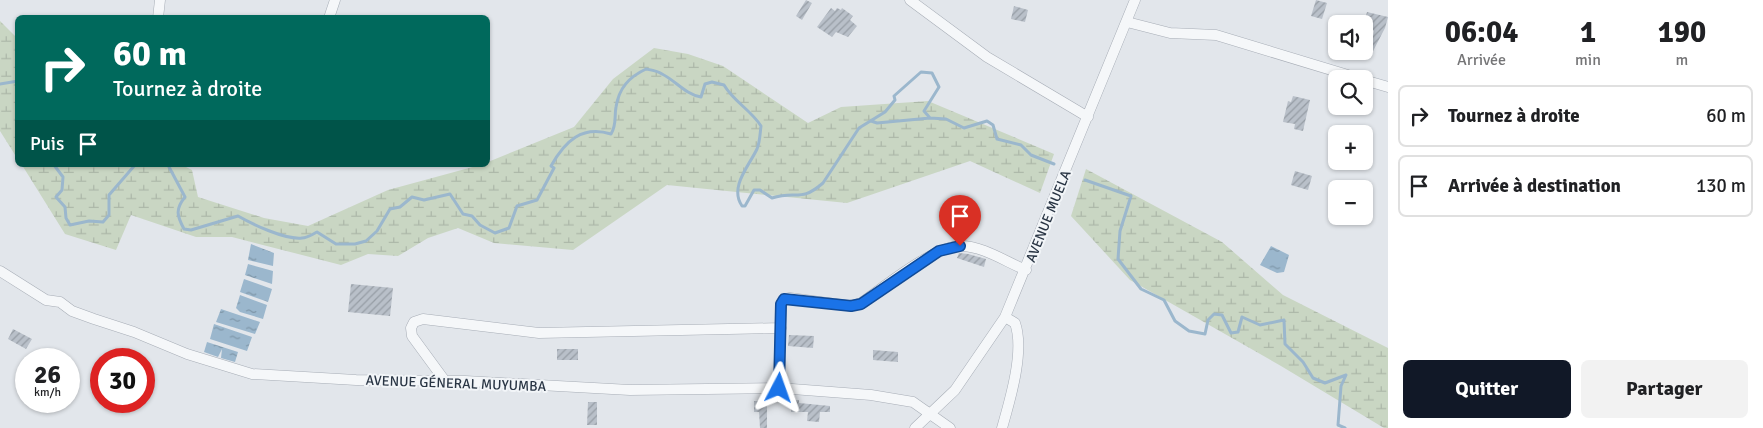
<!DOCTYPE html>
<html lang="fr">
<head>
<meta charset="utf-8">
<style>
	:root { --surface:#fff; --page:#f2f2f2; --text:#202124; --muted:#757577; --line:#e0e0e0; --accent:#111827 }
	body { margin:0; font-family:Signika,sans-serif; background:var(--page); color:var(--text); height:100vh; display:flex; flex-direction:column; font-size:19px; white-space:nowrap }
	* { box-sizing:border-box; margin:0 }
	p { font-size:16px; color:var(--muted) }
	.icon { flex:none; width:28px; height:28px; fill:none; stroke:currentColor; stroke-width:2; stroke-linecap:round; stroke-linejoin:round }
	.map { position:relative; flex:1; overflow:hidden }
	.sheet { display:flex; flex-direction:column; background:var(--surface); width:375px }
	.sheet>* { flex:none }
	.hud { position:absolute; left:15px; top:15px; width:475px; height:152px; border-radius:8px; box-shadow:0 1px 4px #0004; background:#00695c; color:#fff; overflow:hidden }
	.tools { position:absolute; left:1328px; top:15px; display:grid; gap:10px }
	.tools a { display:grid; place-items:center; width:45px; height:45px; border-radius:8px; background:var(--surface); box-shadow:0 1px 4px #0004; font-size:25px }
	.speed { position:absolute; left:15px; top:348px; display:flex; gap:10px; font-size:25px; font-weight:700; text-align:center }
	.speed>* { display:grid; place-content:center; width:65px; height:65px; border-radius:50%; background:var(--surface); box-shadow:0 1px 4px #0004; line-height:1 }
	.speed small { font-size:12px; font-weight:400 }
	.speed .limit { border:8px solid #d22; background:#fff; color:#111 }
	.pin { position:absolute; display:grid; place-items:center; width:42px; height:42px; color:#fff; margin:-51px -21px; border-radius:50% 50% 50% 0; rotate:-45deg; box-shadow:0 0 5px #0007 }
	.pin .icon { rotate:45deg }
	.me { position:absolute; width:55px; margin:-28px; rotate:4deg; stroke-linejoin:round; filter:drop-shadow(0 0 4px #0008) }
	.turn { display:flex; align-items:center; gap:18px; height:105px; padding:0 15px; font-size:22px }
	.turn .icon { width:65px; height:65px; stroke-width:2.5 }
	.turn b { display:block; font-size:35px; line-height:42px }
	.then { display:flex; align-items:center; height:48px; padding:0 15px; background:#0003; gap:10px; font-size:19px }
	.eta { display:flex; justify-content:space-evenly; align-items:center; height:85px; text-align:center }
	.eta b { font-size:30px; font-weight:700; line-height:35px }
	.button { display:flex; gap:10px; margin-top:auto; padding:10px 15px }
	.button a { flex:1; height:58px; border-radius:8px; background:var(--accent); color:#fff; font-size:20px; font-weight:700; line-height:58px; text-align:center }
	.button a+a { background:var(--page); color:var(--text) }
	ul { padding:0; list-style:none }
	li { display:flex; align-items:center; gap:15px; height:62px; margin:0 10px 8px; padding:0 5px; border:2px solid var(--line); border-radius:8px }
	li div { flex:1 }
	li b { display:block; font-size:19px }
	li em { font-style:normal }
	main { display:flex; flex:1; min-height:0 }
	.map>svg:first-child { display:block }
	.wetland { fill:url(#wetland-marsh) }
	.water { fill:url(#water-ripples) }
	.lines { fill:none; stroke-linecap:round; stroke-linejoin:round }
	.stream { stroke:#9bb7cd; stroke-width:3 }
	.building { fill:url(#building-hatch) }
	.minor-casing { stroke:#a7adb6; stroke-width:11 }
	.minor { stroke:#f5f7f9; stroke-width:10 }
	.route-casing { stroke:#114b97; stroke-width:12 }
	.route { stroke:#1a73e8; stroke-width:9 }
	.labels { text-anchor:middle; stroke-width:4; stroke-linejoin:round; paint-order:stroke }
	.street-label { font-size:14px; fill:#293544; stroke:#f2f5f8 }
</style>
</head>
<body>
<main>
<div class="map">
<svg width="1388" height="428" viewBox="0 0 1388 428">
	<defs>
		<pattern id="wetland-marsh" width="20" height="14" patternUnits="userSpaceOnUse" patternTransform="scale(1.25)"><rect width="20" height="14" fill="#c9d6c3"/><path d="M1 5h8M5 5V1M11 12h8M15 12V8" fill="none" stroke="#adb8a9"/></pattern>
		<pattern id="water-ripples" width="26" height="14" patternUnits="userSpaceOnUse" patternTransform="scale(1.25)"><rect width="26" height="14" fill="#9bb7cd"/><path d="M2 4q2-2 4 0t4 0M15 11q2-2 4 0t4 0" fill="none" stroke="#7e96a8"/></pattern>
		<pattern id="building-hatch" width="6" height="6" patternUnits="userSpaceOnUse" patternTransform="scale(1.25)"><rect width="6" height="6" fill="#b9c0c9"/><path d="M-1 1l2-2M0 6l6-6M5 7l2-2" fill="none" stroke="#969da5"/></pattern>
	</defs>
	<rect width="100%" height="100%" fill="#e2e6eb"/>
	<path class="wetland" d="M0,21L17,38V158L0,131Z
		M654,48L688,54L723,66L808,123L841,107L928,101L1054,154L1040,193L970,161L847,203L667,185L573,250L494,243L458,228L428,238L398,256L368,254L341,265L232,237H196L131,215L116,250L65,234L22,165H182L192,170L198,197L264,218L308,226L388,190L480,165H488V162L574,127L613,79Z
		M1086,169L1222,242L1283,295L1388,348V428H1384L1281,366L1130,280L1071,216Z"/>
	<path class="water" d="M251,244L274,253L273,266L248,260Z
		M1271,246L1289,255L1284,272L1277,273L1260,265Z
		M248,264L273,271L272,284L245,275Z
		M244,279L272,289L268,302L240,292Z
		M240,295L267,305L263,319L240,312L236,308Z
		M221,309L260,322L255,334L216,322Z
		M214,324L252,337L247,351L210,339Z
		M207,342L238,352L235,362L221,358L222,349L218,357L204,352Z"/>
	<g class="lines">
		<path class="stream" d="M0,84L18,81
			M871,121L877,123L930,118
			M54,165L63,177L62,190L56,197L65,207L66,218L70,225L89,221L103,222L109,215V195L135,165
			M168,165L185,197C175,209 177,216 184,229L191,230L238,216C252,224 285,240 302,238C307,238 313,234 317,232L336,244H355L366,241L377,231L390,209L400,207L412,197L424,200L450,194L463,214L472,216L480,225L495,233L509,228L517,206L537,200L554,168L551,166C565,141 582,125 611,134C617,124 614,118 616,107C619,88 629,77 646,69C651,70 658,71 662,74C676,81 685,94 701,97L705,84L712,82L724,85C734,102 751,110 761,126C760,133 760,142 757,149C749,166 729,187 742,206H745L754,190H760L772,198C797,190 800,203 823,183L859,128L885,112L895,100L894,96L921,72L932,73L939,87L924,111L930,118L946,119L964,128L987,121L993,125L997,139L1021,145L1031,155L1054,164
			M1085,180L1131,196L1120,231L1118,259L1141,289L1164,300L1175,321L1189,331L1205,334L1208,320L1214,314L1222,315L1231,333L1238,332L1242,317L1260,325L1284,320L1285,344L1303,362L1313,378L1325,383L1346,375L1341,386L1338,425L1345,428"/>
	</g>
	<path class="building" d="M806,0L812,3L802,20L796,16Z
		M1316,0L1327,3L1322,19L1311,16Z
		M1014,6L1028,10L1025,22L1011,19Z
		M831,8L835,11L837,8L841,10L842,8L853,16L850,20L857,26L848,37L836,32L832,37L817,27Z
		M1367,12L1388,17L1385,28L1372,53L1370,52L1374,31L1369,25L1364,23Z
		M1293,96L1310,100L1303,131L1294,129L1295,124L1283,122L1288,101L1291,102Z
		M1295,171L1312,176L1308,190L1291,185Z
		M959,253L968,254L986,259L984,267L957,258Z
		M351,284L393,288L390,316L348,312Z
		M13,329L32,339L26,349L8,339Z
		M789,335L814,336L813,348L788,346Z
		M557,349H578V360H557Z
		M873,350L898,352V362L873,360Z
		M791,400H799V403L830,406V412H820L819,422L807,421L808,412H791Z
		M754,401H767V428H760L759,412H754Z
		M588,402H597V425H587Z"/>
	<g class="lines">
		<g class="minor-casing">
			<path id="minor" d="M910,0L987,57L1088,117
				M158,18L160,0
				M329,18L335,0
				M1127,22L1170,33L1216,35L1361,79
				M1364,80L1388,87
				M0,271L46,300L60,302L72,311L94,319L134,332L187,354L252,374L356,380L465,381L630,390L779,388L871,395L913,402L950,428
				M445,381L412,336L411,328L414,322L423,319L539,333L781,328
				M779,388L781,304L784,299L790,298L851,306L861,303C883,288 935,245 961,246C983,246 1006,262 1026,270
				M915,428L955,390L1005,317L1135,0
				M1002,428C1010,400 1025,351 1015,323L1005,317"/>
		</g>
		<use href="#minor" class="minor"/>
	</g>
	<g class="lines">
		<g class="route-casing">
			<path id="route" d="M779,388L781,304L784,299L851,306L861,304L939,251L960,246"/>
		</g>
		<use href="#route" class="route"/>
	</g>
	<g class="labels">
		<g class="street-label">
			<text transform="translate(1048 216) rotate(-68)" y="5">AVENUE MUELA</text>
			<text transform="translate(456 383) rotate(2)" y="5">AVENUE GÉNERAL MUYUMBA</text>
		</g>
	</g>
</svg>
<div class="tools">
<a><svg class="icon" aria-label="sound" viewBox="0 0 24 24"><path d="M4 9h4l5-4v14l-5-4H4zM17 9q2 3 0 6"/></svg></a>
<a><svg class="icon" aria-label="search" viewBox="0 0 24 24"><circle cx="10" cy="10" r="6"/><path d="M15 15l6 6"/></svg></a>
<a>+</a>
<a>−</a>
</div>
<div class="speed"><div>26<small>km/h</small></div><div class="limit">30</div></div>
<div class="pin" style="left:960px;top:246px;background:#d93025"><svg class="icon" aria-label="arrive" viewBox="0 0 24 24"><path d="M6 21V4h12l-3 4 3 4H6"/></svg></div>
<svg class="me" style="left:779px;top:388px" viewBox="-20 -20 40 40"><path d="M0-17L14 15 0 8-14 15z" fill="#1a73e8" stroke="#fff" stroke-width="4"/></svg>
<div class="hud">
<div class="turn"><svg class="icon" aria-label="right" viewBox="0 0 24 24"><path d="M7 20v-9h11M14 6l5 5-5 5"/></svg><div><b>60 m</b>Tournez à droite</div></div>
<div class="then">Puis<svg class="icon" aria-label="arrive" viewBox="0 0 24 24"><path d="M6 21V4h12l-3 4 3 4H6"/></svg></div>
</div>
</div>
<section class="sheet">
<div class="eta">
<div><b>06:04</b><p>Arrivée</p></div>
<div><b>1</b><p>min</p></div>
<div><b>190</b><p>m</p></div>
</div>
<ul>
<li><svg class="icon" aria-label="right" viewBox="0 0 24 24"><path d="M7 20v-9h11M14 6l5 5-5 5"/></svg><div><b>Tournez à droite</b></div><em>60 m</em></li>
<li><svg class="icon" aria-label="arrive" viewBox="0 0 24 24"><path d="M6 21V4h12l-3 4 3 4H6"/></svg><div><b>Arrivée à destination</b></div><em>130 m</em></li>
</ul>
<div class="button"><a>Quitter</a><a>Partager</a></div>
</section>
</main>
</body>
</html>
